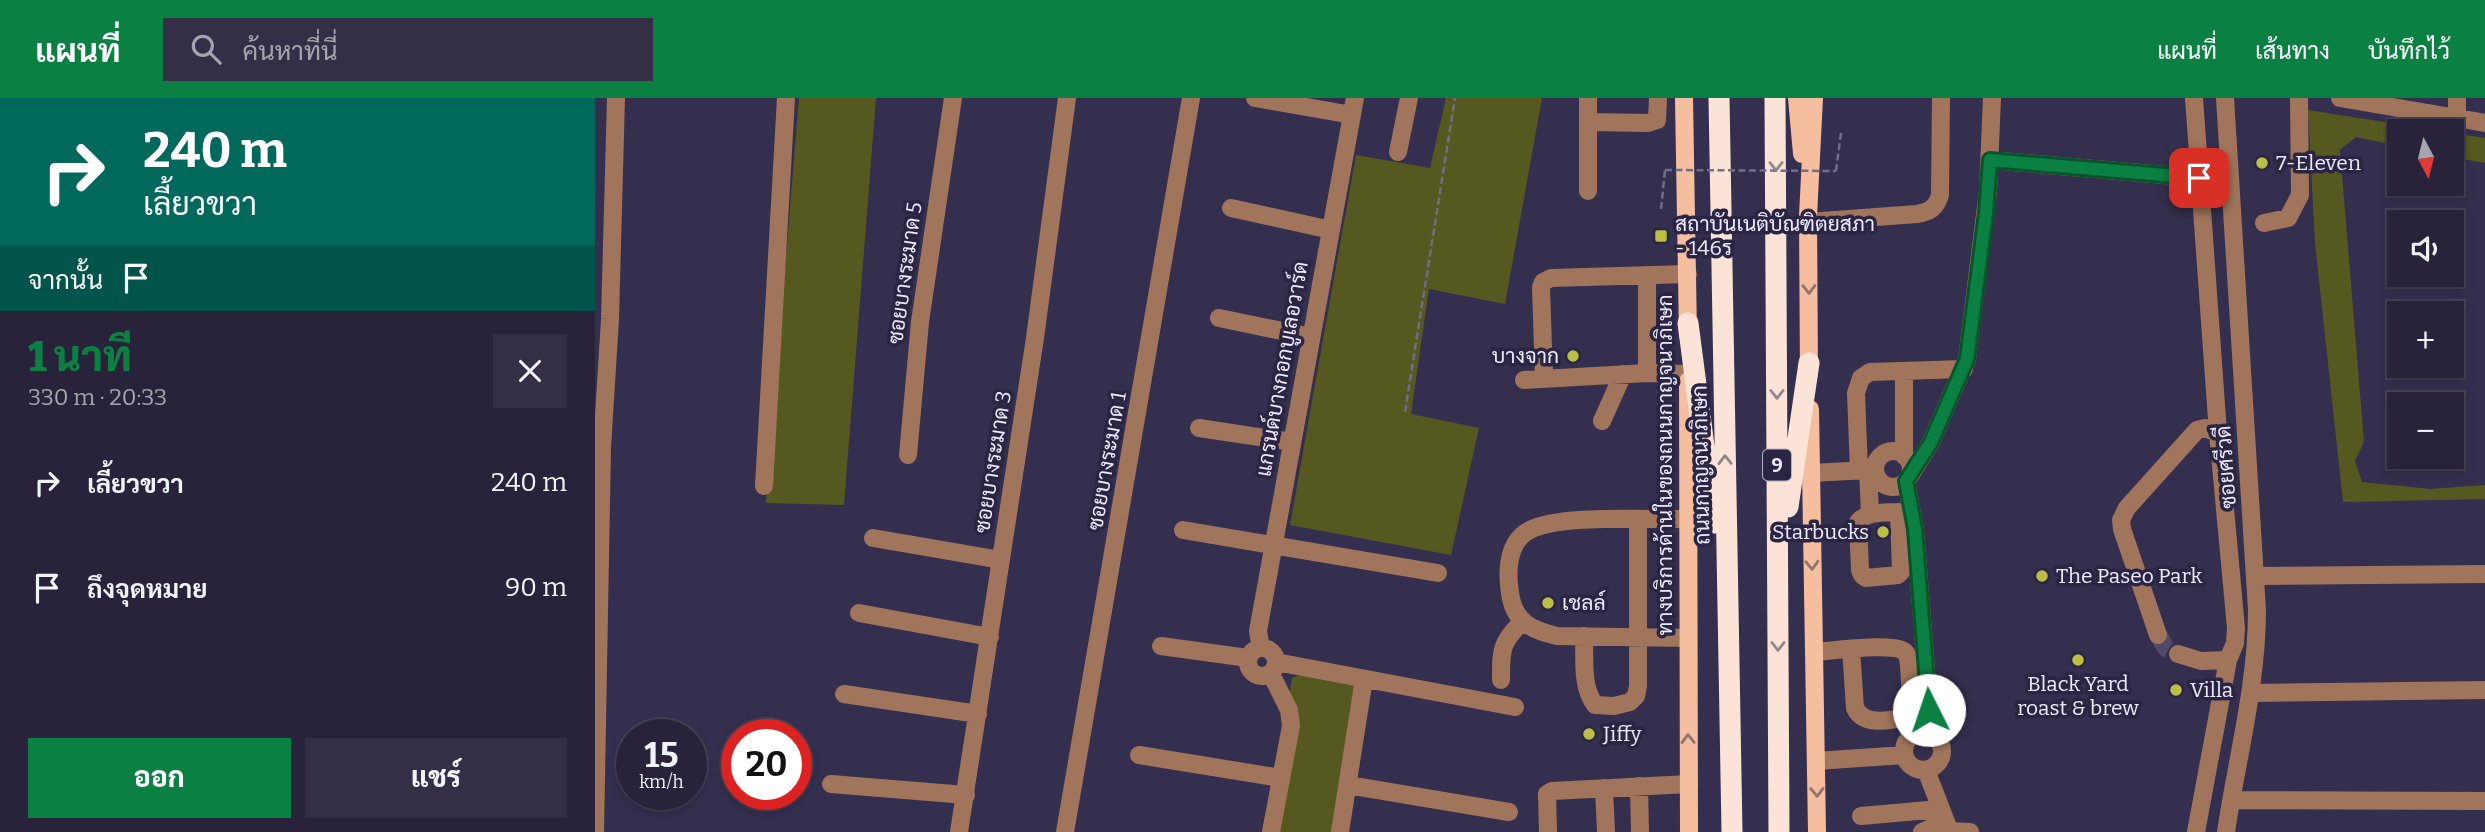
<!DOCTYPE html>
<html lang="th">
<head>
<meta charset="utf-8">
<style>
	:root { --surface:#28233b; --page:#342f46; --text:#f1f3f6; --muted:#a5a4af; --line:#444055; --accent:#0b8043 }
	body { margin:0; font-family:Bitter,Sarabun,serif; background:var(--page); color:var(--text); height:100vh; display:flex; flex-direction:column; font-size:26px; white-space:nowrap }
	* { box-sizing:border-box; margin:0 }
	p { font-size:23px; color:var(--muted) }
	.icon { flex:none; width:38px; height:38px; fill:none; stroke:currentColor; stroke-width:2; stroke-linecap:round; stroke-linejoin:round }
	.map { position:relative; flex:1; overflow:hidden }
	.side { display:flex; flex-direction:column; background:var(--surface); width:595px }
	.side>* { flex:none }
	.guide { background:#00695c; color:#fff; overflow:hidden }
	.needle { width:46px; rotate:173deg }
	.controls { position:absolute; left:1792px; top:21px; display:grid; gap:14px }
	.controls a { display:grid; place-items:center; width:77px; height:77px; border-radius:0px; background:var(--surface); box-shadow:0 4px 10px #0003,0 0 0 2px var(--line); font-size:35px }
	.speed { position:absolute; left:21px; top:621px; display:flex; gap:14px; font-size:35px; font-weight:700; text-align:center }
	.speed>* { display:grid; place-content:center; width:91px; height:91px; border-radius:50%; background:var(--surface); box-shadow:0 4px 10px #0003,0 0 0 2px var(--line); line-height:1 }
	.speed small { font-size:18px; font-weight:400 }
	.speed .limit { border:10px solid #d22; background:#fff; color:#111 }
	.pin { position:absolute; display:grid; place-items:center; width:60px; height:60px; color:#fff; margin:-30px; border-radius:14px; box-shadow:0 4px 10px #0006 }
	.me { position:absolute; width:77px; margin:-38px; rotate:356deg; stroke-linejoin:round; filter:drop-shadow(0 0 5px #0008) }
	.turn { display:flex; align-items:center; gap:24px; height:147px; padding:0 28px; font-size:32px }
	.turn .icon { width:91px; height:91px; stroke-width:2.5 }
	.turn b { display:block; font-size:49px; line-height:60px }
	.then { display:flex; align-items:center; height:66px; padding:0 28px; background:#0003; gap:14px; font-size:26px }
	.round { display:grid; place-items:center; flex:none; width:74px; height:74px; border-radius:0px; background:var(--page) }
	.overview { display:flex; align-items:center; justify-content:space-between; height:119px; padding:0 28px }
	h1 { font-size:42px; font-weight:800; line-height:52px; color:var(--accent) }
	.button { display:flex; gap:14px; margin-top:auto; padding:14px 28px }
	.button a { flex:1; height:80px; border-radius:0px; background:var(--accent); color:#fff; font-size:28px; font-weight:800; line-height:80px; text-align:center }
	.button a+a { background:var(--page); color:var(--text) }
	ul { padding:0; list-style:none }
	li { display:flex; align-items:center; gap:21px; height:105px; padding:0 28px }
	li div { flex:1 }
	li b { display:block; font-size:26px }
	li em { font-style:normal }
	header { display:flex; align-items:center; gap:42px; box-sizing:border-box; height:98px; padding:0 35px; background:var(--accent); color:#fff }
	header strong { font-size:33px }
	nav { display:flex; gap:38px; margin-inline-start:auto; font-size:24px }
	.search { width:490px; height:63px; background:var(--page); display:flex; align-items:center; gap:18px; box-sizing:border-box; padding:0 24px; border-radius:0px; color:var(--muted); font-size:26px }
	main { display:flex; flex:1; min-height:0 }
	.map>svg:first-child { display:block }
	.green { fill:#56591f }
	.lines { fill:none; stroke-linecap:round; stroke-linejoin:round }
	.minor-tunnel { stroke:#514b69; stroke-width:18; stroke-dasharray:18 9; stroke-linecap:butt }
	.path { stroke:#726d8a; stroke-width:2.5; stroke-dasharray:7 3.5; stroke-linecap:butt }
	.minor { stroke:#a1755b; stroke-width:18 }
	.major { stroke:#f5be9e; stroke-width:18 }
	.highway { stroke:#fbe4d7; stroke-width:21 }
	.path-bridge { stroke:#726d8a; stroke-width:2.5; stroke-dasharray:7 3.5; stroke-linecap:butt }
	.oneway { stroke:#93848e }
	.oneway2 { stroke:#907271 }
	.route-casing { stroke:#07532c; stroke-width:18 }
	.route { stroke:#0b8043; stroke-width:12 }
	.poi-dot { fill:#bbc045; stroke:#2b2544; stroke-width:2.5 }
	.labels { text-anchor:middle; stroke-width:7; stroke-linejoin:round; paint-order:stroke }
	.shield { fill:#2b2544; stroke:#b3afc7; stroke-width:2 }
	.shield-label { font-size:19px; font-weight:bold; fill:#edeaff }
	.poi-label { font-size:21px; fill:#edeaff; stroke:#2b2544; text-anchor:start }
	.street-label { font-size:21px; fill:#edeaff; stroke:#2b2544 }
</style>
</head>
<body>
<header>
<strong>แผนที่</strong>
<div class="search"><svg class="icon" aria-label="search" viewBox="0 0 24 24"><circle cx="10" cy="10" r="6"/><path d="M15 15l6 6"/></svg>ค้นหาที่นี่</div>
<nav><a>แผนที่</a><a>เส้นทาง</a><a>บันทึกไว้</a></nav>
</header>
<main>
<section class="side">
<div class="guide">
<div class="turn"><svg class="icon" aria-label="right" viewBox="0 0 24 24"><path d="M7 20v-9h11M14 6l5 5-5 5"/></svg><div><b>240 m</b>เลี้ยวขวา</div></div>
<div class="then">จากนั้น<svg class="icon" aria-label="arrive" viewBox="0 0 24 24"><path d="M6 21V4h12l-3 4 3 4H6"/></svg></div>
</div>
<div class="overview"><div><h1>1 นาที</h1><p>330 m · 20:33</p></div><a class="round"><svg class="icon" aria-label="close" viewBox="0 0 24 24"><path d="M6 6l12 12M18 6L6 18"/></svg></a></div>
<ul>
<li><svg class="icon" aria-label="right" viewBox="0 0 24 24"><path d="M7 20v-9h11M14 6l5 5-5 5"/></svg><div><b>เลี้ยวขวา</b></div><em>240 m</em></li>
<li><svg class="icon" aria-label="arrive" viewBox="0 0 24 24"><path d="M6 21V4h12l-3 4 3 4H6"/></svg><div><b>ถึงจุดหมาย</b></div><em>90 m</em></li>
</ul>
<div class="button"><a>ออก</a><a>แชร์</a></div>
</section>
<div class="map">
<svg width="1890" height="734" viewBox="0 0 1890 734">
	<rect width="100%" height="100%" fill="#352f4f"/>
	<path class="green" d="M204,0H281L249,407L171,405Z
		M851,0H947L910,206L834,191L816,316L884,330L856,457L695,427L761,57L835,70Z
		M1713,12L1846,33H1804V48L1761,39L1745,52L1769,344L1760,363L1767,384L1835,391L1890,387V401L1748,404L1720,145Z
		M1857,35L1890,40V65L1857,59Z
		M708,575L760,586L737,734H675L697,580Z"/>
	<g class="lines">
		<path class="minor-tunnel" d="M1563,537L1571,550L1583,556"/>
		<path class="path" d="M1241,73L1246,35
			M1066,111L1070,72
			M810,314L860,0"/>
		<path class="minor" d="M660,0L757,17
			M993,0V93
			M1599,0L1623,335L1641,530L1640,545L1633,562L1601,734
			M1630,0L1662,512C1662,587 1642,660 1631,734
			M1745,0L1890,25
			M1862,20V0
			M994,24L1053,25L1062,22L1063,0
			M803,54L814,0
			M1395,62L1604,80
			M636,110L736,132
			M1213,124L1322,116C1335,114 1341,110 1345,97L1346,0
			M1669,125L1693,120L1705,97L1704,0
			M624,220L716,239
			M1309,274V358
			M1052,275V177
			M949,280L946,189L948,184L956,180L1093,176
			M929,282L1052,275L1092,276
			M1007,323L1028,276
			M604,330L697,344
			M1280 371a18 18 0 1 1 36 0a18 18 0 1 1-36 0Z
			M313,357L325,224L358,0
			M1273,372L1275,416
			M1264,373L1261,295L1266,280L1275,274L1369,271
			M1215,375L1274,372
			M1315,378L1336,344L1372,261L1393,93L1397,0
			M1311,383L1320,431L1336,635
			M169,388L191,0
			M1304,414L1306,474L1303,477L1271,480L1267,477L1265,472L1263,424C1272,413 1290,415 1304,414Z
			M588,432L843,475
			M278,440L406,462
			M1660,478L1890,476
			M264,515L395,539
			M1563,537L1527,431L1526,422L1532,410L1602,332L1610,330L1623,335
			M989,538C990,561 986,588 1000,607L1019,608L1035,604L1041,598L1043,588V422
			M1092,540L962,538C936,532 919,524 915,495C912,476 912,448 930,435C956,415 1057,422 1094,421
			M566,548L653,560
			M653 564a14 14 0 1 1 28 0a14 14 0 1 1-28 0Z
			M666,550L663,533L760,0
			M1220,554C1236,553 1303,543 1311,555C1315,562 1314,574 1315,582C1315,595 1320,609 1310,619C1294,623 1268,628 1260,610L1256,551
			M1583,556L1606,563L1633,562
			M681,564L920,609
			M676,576L694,612L696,628L676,734
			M906,582C906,554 905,545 927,524
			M1656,595L1890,592
			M249,596L383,616
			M1309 653a19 19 0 1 1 38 0a19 19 0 1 1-38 0Z
			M544,657L686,680
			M1221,663L1309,657
			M1331,672L1355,734
			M236,686L371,697
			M753,687L914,714
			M1044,688L1045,734
			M1009,690L1011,734
			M1636,702L1890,703
			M1266,718L1345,711
			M1354,733L1375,734
			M0,734L7,350L15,221L21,0
			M364,734L440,240L472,0
			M470,734L596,0
			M745,734L769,581
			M953,734L952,696L957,693L1094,686
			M1327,734L1350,724"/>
		<path class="major" d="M1089,0L1093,237
			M1202,0L1207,56
			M1214,276L1213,118L1219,0
			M1093,283L1094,734
			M1215,311L1222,734"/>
		<path class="highway" d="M1124,0L1137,734
			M1180,0L1184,734
			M1093,225L1119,425
			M1193,409L1214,265"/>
		<path class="path-bridge" d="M1070,72L1241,73"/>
	</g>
	<defs><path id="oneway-chevron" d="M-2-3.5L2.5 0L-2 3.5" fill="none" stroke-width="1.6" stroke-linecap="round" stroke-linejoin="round" transform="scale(1.75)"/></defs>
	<g class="oneway">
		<use href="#oneway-chevron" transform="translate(1181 68) rotate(90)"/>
		<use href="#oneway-chevron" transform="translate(1182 296) rotate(90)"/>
		<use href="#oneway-chevron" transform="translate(1130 362) rotate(-91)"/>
		<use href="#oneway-chevron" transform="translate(1183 548) rotate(90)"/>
	</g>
	<g class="oneway2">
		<use href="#oneway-chevron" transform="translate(1214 191) rotate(89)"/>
		<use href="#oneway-chevron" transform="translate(1217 467) rotate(88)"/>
		<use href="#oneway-chevron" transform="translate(1093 641) rotate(-91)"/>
		<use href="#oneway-chevron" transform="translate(1222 694) rotate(89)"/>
	</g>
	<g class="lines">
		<g class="route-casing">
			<path id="route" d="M1334,612L1320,431L1311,383L1336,344L1372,261L1391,115L1395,62L1604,80"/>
		</g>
		<use href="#route" class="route"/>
	</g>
	<g class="poi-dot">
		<circle cx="1667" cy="65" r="7"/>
		<rect x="1059" y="131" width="14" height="14" rx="3.5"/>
		<circle cx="978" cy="258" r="7"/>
		<circle cx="1288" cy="434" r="7"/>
		<circle cx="1447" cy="478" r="7"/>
		<circle cx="953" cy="505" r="7"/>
		<circle cx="1483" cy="562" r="7"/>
		<circle cx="1581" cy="592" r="7"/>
		<circle cx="994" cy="636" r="7"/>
	</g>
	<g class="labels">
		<rect class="shield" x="1168" y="351.5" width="28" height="31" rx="5"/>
		<g class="shield-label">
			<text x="1182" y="374">9</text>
		</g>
		<g class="poi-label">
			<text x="1681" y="72">7-Eleven</text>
			<text x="1080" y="133">สถาบันเนติบัณฑิตยสภา<tspan x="1080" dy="24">- 146ร</tspan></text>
			<text x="964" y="265" text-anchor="end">บางจาก</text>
			<text x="1274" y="441" text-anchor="end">Starbucks</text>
			<text x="1461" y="485">The Paseo Park</text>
			<text x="967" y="512">เชลล์</text>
			<text x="1483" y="593" text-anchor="middle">Black Yard<tspan x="1483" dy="24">roast &amp; brew</tspan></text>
			<text x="1595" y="599">Villa</text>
			<text x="1008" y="643">Jiffy</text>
		</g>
		<g class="street-label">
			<text transform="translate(310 175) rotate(-82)" y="7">ซอยบางระมาด 5</text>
			<text transform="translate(687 271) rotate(-80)" y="7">แกรนด์บางกอกบูเลอวาร์ด</text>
			<text transform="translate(512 363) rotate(-80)" y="7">ซอยบางระมาด 1</text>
			<text transform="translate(398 364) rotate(-81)" y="7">ซอยบางระมาด 3</text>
			<text transform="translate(1070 367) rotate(-90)" y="7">ทางบริการด้านในของถนนกาญจนาภิเษก</text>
			<text transform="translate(1106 367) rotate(-91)" y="7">ถนนกาญจนาภิเษก</text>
			<text transform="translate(1631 369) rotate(-94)" y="7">ซอยศรีวดี</text>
		</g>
	</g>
</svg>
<div class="controls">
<a><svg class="needle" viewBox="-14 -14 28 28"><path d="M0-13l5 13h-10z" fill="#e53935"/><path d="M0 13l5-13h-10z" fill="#a5a4af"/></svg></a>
<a><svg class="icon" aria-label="sound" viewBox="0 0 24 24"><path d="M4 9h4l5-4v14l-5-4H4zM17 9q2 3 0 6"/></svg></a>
<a>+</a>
<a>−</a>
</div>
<div class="speed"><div>15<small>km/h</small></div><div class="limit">20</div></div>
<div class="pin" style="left:1604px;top:80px;background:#d93025"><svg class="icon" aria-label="arrive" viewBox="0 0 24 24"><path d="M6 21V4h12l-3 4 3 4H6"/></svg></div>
<svg class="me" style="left:1334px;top:612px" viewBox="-20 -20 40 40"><circle r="19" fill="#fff"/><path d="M0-13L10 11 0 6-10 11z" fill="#0b8043"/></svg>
</div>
</main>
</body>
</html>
